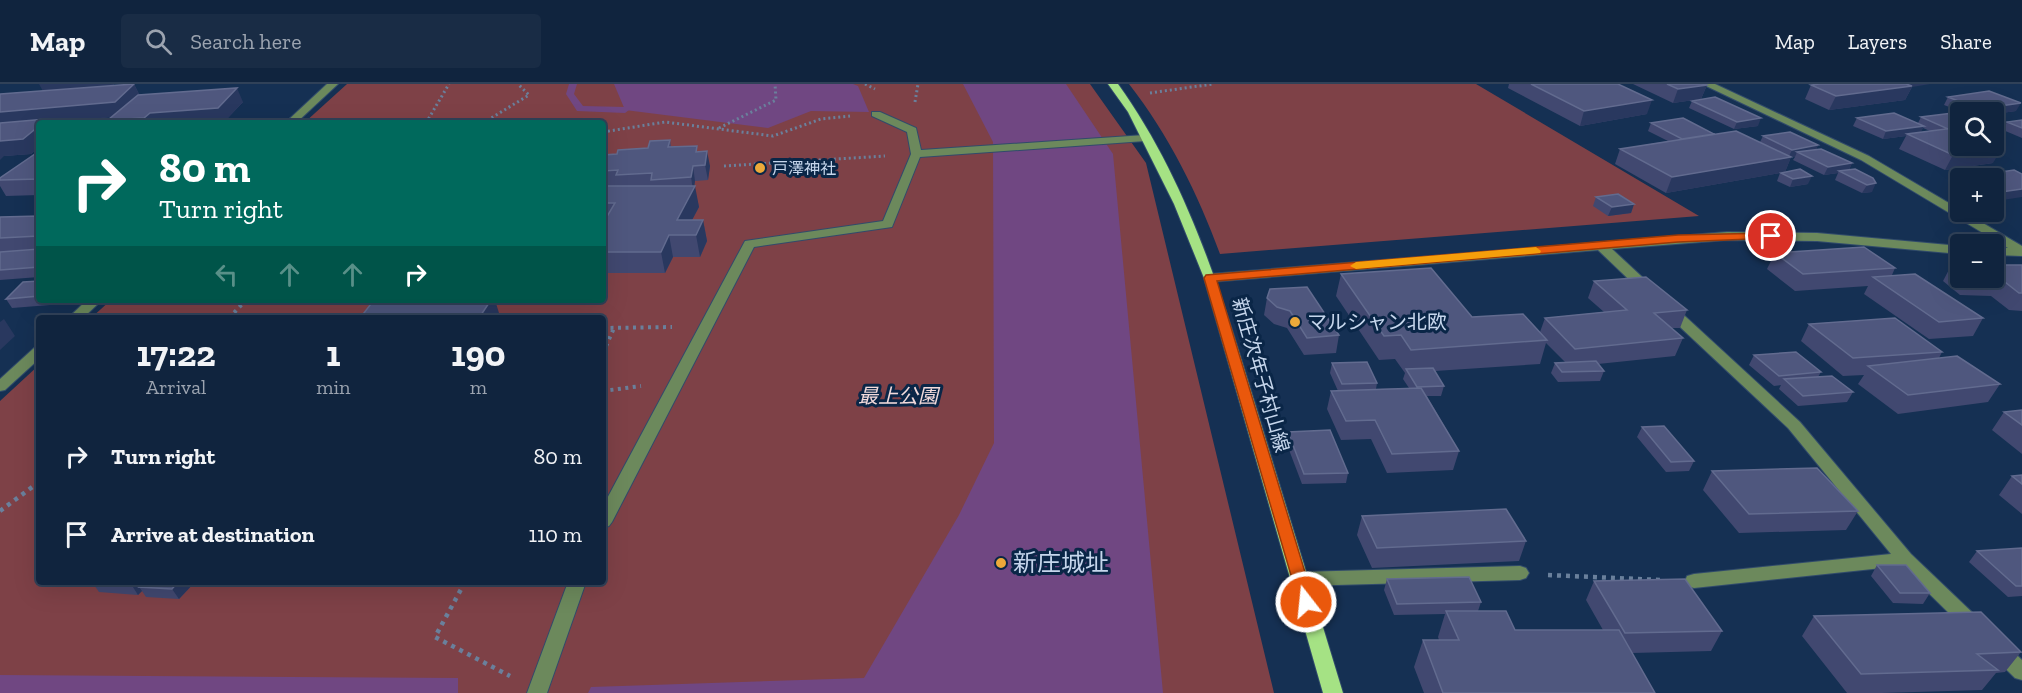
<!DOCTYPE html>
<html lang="en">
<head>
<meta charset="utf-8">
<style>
	:root { --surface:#10243e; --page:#192c45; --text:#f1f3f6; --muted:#9ca4b0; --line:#304158 }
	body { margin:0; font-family:"Zilla Slab","Noto Sans JP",serif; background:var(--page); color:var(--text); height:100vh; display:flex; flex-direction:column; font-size:22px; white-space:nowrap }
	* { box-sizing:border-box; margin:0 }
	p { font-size:20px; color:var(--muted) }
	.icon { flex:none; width:33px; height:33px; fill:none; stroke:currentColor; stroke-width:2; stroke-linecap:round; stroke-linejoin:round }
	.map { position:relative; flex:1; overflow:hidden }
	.side { position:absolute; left:36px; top:231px; width:570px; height:270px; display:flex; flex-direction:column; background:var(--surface); border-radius:6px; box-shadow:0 6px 24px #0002,0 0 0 2px var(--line) }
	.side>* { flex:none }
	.hud { position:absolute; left:36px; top:36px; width:570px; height:183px; border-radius:6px; box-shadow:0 6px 24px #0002,0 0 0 2px var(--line); background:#00695c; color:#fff; overflow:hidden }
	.tools { position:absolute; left:1950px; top:18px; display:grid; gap:12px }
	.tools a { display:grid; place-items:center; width:54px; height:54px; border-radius:6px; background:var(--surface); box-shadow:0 6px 24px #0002,0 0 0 2px var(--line); font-size:30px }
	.pin { position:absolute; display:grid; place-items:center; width:51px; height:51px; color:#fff; margin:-26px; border:3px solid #fff; border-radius:50%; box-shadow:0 2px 6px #0007 }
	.me { position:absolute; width:66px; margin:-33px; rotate:344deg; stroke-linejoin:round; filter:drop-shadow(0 0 4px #0008) }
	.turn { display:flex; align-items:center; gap:21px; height:126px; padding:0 24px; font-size:27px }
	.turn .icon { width:78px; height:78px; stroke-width:2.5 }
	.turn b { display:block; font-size:42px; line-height:51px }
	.lanes { display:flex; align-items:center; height:57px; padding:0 24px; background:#0003; justify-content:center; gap:30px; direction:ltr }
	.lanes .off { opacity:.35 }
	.eta { display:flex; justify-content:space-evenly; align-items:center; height:102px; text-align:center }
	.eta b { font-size:36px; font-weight:700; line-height:42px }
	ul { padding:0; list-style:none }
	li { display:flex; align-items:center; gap:18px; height:78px; padding:0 24px }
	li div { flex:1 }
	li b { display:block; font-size:22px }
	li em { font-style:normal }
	header { display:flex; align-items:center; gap:36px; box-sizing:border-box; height:84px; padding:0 30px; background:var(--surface); border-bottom:2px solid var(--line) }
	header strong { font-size:28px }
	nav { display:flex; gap:33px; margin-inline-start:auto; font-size:21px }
	.search { width:420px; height:54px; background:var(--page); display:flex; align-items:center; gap:15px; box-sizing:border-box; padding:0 21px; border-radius:6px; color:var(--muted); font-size:22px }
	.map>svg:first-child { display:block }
	.green { fill:#7e4147 }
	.water { fill:#704782 }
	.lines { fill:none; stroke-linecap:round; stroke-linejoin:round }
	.stream { fill:#704782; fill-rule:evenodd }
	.minor-casing { stroke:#314b6b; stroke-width:2 }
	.major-casing { stroke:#314b6b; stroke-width:2 }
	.path-far2 { stroke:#6a809c; stroke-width:3; stroke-dasharray:2 3; stroke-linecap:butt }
	.path-far1 { stroke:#6a809c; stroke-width:4; stroke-dasharray:3 4.5; stroke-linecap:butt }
	.path { stroke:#6a809c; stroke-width:4.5; stroke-dasharray:4 5; stroke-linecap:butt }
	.minor { fill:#6c895c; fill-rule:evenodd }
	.major { fill:#a5e284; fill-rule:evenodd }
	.wall { fill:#414870; fill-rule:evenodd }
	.shaded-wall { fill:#29385f }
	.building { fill:#4f577e; stroke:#626b8f; stroke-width:1.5 }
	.route { fill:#ea580c; stroke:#983908; stroke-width:1.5 }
	.slow { fill:#f59e0b }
	.poi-dot { fill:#eca93a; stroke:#0a2647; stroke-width:2 }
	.labels { text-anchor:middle; stroke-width:6; stroke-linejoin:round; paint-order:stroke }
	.far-poi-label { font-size:16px; fill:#c6d6ec; stroke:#0a2647; text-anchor:start }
	.poi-label { font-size:20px; fill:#c6d6ec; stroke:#0a2647; text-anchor:start }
	.street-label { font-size:20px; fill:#c6d6ec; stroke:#0a2647 }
	.park-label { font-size:20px; font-style:italic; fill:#f2dadb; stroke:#0a2647 }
	.near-poi-label { font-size:24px; fill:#c6d6ec; stroke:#0a2647; text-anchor:start }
</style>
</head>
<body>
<header>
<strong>Map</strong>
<div class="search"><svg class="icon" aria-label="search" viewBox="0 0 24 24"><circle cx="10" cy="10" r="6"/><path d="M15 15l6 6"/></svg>Search here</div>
<nav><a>Map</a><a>Layers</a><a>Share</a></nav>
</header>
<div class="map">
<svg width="2022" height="609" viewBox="0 0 2022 609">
	<rect width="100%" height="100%" fill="#153053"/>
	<path class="green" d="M347,0H1090L1146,79L1274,609H0V317L39,281V498H603V234H91L111,216H603V39H304Z
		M1129,0H1476L1699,132L1220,170C1198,110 1169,51 1129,0Z"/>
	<path class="water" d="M614,0H853L858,2L869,28L811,27L768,44L625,26Z
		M963,0H1066L1113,70L1163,609H588L591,603L864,594L959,431L994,359L993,58Z
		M0,591L458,594V609H0Z"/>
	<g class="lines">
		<path class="stream" d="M569,0H577L574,10L583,22L625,23L629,26L625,29L577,27L566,10Z"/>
		<g class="minor-casing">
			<path id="minor" d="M327,0H338L296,39H285Z
				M1702,0H1715L1869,72L2022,162V172L1994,171V163L2008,164L1861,76Z
				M872,28H880L916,44L921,66L1145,51L1150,54L1145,57L920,73L892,143L754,163L612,438L609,442L603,444V422L745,157L883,137L911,70L907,48L872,32Z
				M1727,148L1817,149L1960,162V170L1817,157L1727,156L1612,165L1654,204L1656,207L1654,210H1644L1598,166L1210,198L1204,194L1210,190Z
				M87,216H102L83,234H68Z
				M1669,221L1674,222L1800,338L1911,470L2022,576V596L2015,594L1901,482L1694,504L1687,502L1685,497L1687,492L1694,490L1891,470L1788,344L1664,228L1662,225Z
				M39,263V275L5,306L0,307V295L34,264Z
				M1520,482L1526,484L1529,489L1526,494L1520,496L1299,502L1292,500L1290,495L1292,490L1299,488Z
				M568,498H586L547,609H527Z"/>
		</g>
		<g class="major-casing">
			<path id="major" d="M1108,0H1118C1189,99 1223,215 1258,330C1286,423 1315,516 1343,609H1323L1204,194L1174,120L1128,28Z"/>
		</g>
		<path class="path-far2" d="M865,0L875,5
			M1150,9L1213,0
			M915,18L918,0
			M426,39L449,0
			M483,39L529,11L518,0
			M719,44L776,16L775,0
			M603,48L665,38L773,52L821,35L850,32
			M724,82L885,72"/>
		<path class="path-far1" d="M229,234L246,216
			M603,244L672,243
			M603,269L614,244
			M603,307L641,302"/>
		<path class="path" d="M0,427L39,398
			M1548,491L1660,496
			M465,498L435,553L510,592"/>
		<use href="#minor" class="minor"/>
		<use href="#major" class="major"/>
	</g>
	<path class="wall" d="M114,0L113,1L134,0L139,10L243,18L224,38L210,39H110L108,36L112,33L39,39V63L31,70L4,72L43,7Z
		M1509,0H1618L1647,30L1580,42L1508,4Z
		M1633,0H1705L1707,1L1701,15L1673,19Z
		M1811,1L1912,3L1905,16L1829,26L1805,15Z
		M1948,13L2016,27L1994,30V28H1963L1944,21Z
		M1692,17L1758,42L1734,45L1689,24Z
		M1953,29L1960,62L1993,79L1945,86L1899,65L1906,52L1883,55L1853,42L1857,34L1918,39L1921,33ZM1923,44L1930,47L1920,48Z
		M2022,36V54L2003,46L2007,38Z
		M1651,39L1760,58L1763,52L1818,61L1816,65L1852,79L1849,86L1855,85L1872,108L1862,109L1835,96L1838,89L1824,91L1793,76L1795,73H1791L1785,88L1808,100L1790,103L1777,97L1780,89L1666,109L1615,80L1620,65L1668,57L1648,47Z
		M670,56L671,63L698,68L710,82L708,96L695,97L694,102L699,123L692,136H703L707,157L700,173H673L665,189H603V71L617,70L648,64Z
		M39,70V111L6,112L0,102V94Z
		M2022,90L1996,117L1994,116V94H1967L1968,93Z
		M1596,113L1634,120L1631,129L1608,132L1593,122Z
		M39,132V193L0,196V133Z
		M1775,169L1895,184L1892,191L1983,234L1973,252L1929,255L1864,210L1868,202L1795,207L1767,185Z
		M1952,180H1960V194H1994L2022,181V227L2009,226L1991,212L1960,211L1943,197Z
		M1341,190L1472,233L1540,248L1545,234L1604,228L1588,214L1594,197L1687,226L1680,244H1671L1683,254L1675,272L1598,280L1604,287L1600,297L1558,298L1551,289L1555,279L1565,278L1546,259L1540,280L1435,287L1444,302L1441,312H1427L1459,367L1453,386L1387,389L1371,355L1341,356L1327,325L1331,307H1338L1330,289L1332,279L1377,299L1376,305L1409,304L1403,295L1405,289L1395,275L1379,276L1336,212Z
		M39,197V216H55L50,221L12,224L6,215Z
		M1267,214L1339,251L1336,269L1304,271L1287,244L1274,240L1264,231Z
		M1809,240L1942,268L1939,274L2000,300L1988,318L1898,330L1858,300L1864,291L1843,292L1801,257Z
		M1754,271L1821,288L1818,293L1853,308L1847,318L1798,322L1779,305L1781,301L1774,302L1749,281Z
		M2022,326V370L1992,346L2004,328Z
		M1642,343L1694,377L1689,387L1666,388L1637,353Z
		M1288,348L1348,389L1346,399L1302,400L1286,358Z
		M1712,387L1858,427L1846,446L1739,449L1703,406Z
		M2022,391V430L1999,411L2012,392Z
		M1362,432L1526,457L1519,477L1372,484L1357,451Z
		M2022,464V512L2008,513L1969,478L1977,467Z
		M1877,481L1930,509L1923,520L1893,519L1871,492Z
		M1387,495L1481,518L1478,527L1515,546H1603L1586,516L1594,497L1722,547L1711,567L1632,569L1655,609H1424L1414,583L1423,556H1439L1438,553L1445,530L1394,531L1384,506Z
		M92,498H195L179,515L146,513L142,507L138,511L99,508Z
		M1814,532L2021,568L2005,588L1996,589L1982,606L1882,609H1847L1802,552Z"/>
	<path class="shaded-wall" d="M39,0H114L110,4L44,9Z
		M134,0L141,14L122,32L0,43V28Z
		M1902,0H1930L1912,3L1905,16L1829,26L1836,12Z
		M1707,1L1701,15L1673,19L1678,5Z
		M237,4L243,18L224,38L210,39H146L144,34L150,29Z
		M1652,16L1647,30L1580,42L1584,27Z
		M2021,19L2016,27L1994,30V28H1978L1979,25Z
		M1761,34L1758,42L1734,45L1737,38Z
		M2003,40L1999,48L1994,49V43L1995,41Z
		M39,42V63L31,70L4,72L0,76V57Z
		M1924,42L1920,50H1907L1906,52L1883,55L1886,47Z
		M1818,61L1815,69L1797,68L1795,73H1791L1785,88L1666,109L1672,93L1788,74L1792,66Z
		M2002,64L1993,79L1945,86L1953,71Z
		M707,67L710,82L708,96L705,81Z
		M1852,79L1848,88L1839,87L1838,89L1824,91L1828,83Z
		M693,82L695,97L694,104L695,102L699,123L684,151L677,136L693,106L691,93Z
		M1812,92L1808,100L1790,103L1793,95Z
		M1876,99L1872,108L1862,109L1867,101Z
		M2022,105V113L1996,117L2001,108Z
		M1634,120L1631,129L1608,132L1612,123Z
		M703,136L707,157L700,173L696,151Z
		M669,151L673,173L665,189L661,168Z
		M47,216H55L50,221Z
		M491,216H495L499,229L496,234H479Z
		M4,235L15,252L0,266V238Z
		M133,498H151L139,503L142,507L138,511L131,500Z
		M178,498H195L179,515L172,505Z"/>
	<path class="building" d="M134,0L115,18L0,28V10Z
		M1531,0H1618L1652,16L1584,27Z
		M1667,0H1705L1707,1L1678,5Z
		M1820,0H1906L1912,2L1836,12L1811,1Z
		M237,4L218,24L150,29L144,34L108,36L138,11Z
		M1989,7L2021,19L1979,25L1948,13Z
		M1715,13L1761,34L1737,38L1692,17Z
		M1894,29L1924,42L1886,47L1857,34Z
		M1953,29L1960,32V44L1948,45L1921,33Z
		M1683,34L1714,50L1682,55L1651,39Z
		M47,35L42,39H39V42L23,55L0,57V39Z
		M1994,36L2003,40L1995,41H1994Z
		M2022,36V44L2007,38Z
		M1954,44L1960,46V62H1994V60L2002,64L1953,71L1907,50Z
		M1736,47L1791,73L1672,93L1620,65Z
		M1790,48L1818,61L1792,66L1763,52Z
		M670,56L668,63L697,62L696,68L707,67L705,81L693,82L691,93L651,96L652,89L616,91L618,86L603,87V71L617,70L618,66L648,64L650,57Z
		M1821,65L1852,79L1828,83L1797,68Z
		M35,70H39V95L0,96V94Z
		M1800,85L1812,92L1793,95L1781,89Z
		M1855,85L1873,94L1876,99L1867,101L1839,87Z
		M2014,86L2022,90V105L2001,108L1994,105V94H1971L1968,93Z
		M604,102H695L677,136H703L696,151H669L661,168H603V136H605L615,119H603Z
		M1618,110L1634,120L1612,123L1596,113Z
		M39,132V152L0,154V133Z
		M1864,163L1895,184L1803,190L1775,169Z
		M39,165V183L0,186V168Z
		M1952,180H1960V187Z
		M1994,181H2022V209H2019L2001,195L1969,194H1994Z
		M1431,184L1472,233L1523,230L1547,256L1411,266L1401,251L1384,252L1341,190Z
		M1915,190L1983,234L1939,238L1873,193Z
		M1646,193L1687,226L1654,229L1683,254L1575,265L1545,234L1627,226L1594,197Z
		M39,197V212L6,215L23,198Z
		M1307,203L1339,251L1307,254L1290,227L1277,223L1267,214L1270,205Z
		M374,216H491L479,234H360Z
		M1895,234L1942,268L1853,274L1809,240Z
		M1796,268L1821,288L1779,292L1754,271Z
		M1957,272L2000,300L1908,311L1868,282Z
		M1596,277L1604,287L1562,288L1555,279Z
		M1367,278L1377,299L1342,300L1332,279Z
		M1433,284L1444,302L1417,303L1406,285Z
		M1832,292L1853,308L1803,312L1784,295Z
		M1421,304L1459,367L1392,370L1375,336L1346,337L1331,307Z
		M2022,326V341L2004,328Z
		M1664,342L1694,377L1671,378L1642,343Z
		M1330,346L1348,389L1304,390L1288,348Z
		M1817,384L1858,427L1749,430L1712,387Z
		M2022,391V400L2012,392Z
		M1506,425L1526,457L1377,464L1362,432Z
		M2022,464V502H2016L1977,467Z
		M1877,481H1906L1930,509H1900Z
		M1469,493L1481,518L1397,520L1387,495Z
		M1685,495L1722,547L1625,549L1594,497Z
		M100,498H133L131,500Z
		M144,498H178L172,505L139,503Z
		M1446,527H1506L1515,546H1619L1655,609H1443L1423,556H1459Z
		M1981,528L2021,568L1977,570L1998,586L1861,590L1814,532Z"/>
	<path class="route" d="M1771,149L1777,152L1775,154L1678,158L1217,197L1314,518L1312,522L1306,524L1300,522L1204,194L1206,191L1678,151Z"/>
	<path class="slow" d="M1536,163L1541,167L1540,169L1356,185L1350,182L1356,178Z"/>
	<g class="poi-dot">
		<circle cx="760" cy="84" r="6"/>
		<circle cx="1295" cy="238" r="6"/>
		<circle cx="1001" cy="479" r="6"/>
	</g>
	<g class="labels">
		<g class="far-poi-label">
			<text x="772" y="90">戸澤神社</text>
		</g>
		<g class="poi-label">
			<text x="1307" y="245">マルシャン北欧</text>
		</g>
		<g class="street-label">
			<text transform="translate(1261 291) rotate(74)" y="7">新庄次年子村山線</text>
		</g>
		<g class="park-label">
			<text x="898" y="319">最上公園</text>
		</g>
		<g class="near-poi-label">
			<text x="1013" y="487">新庄城址</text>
		</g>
	</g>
</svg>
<div class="tools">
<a><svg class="icon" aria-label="search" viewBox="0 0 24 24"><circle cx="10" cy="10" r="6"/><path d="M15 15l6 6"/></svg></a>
<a>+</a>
<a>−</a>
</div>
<div class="pin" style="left:1771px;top:152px;background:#d93025"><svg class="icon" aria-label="arrive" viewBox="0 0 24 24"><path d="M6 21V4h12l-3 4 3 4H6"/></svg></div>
<svg class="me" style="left:1306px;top:518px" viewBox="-20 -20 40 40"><circle r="17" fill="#ea580c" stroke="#fff" stroke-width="3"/><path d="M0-11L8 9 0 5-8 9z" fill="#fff"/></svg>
<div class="hud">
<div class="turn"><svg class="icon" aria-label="right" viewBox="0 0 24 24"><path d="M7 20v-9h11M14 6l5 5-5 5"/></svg><div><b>80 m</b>Turn right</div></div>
<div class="lanes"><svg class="icon off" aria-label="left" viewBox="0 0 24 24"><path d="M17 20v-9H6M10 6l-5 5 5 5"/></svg><svg class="icon off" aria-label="ahead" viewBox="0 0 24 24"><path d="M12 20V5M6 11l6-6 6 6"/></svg><svg class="icon off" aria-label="ahead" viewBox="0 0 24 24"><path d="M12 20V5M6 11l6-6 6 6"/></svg><svg class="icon" aria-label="right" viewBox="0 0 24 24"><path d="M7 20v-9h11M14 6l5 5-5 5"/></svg></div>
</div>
<section class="side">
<div class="eta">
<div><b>17:22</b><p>Arrival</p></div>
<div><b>1</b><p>min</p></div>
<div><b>190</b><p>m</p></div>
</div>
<ul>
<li><svg class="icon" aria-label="right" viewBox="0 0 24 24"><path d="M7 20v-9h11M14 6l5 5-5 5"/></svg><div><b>Turn right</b></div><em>80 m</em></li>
<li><svg class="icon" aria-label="arrive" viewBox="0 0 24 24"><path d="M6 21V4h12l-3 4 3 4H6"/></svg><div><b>Arrive at destination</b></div><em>110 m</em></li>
</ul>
</section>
</div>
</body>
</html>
